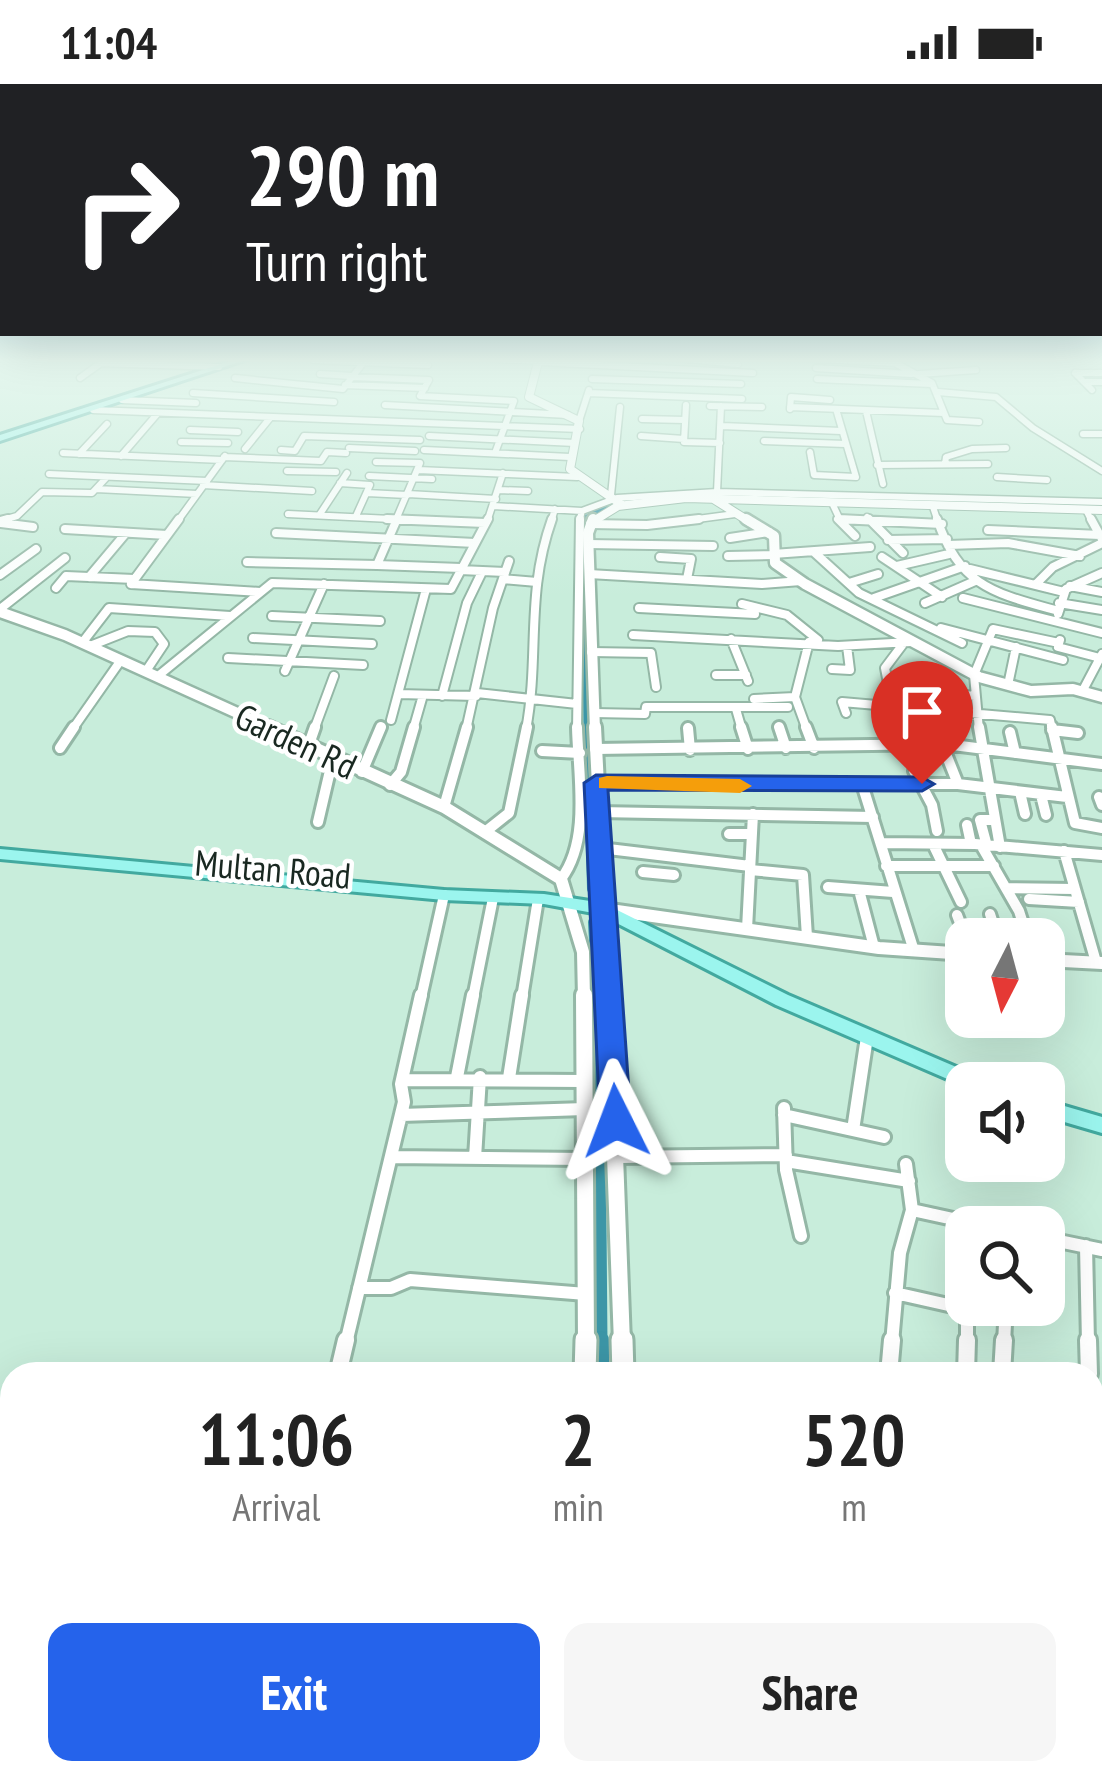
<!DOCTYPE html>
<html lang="en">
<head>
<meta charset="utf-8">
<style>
	:root { --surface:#fff; --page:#f6f6f6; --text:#222; --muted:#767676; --accent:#2563eb }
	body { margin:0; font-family:"PT Sans Narrow",sans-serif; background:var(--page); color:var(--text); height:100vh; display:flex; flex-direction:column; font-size:45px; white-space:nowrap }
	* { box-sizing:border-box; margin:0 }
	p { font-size:39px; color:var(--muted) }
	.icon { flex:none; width:66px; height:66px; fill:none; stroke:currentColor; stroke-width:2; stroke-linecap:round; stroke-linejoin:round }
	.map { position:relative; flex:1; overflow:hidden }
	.panel { position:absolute; left:0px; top:1278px; width:1104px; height:423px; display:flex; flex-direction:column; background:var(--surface); border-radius:36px 36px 0 0; box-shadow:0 12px 48px #0002 }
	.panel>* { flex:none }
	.top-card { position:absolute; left:0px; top:0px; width:1104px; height:252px; box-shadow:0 12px 48px #0002; background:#202124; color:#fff; overflow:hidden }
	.needle { width:78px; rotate:186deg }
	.controls { position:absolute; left:945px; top:834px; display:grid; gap:24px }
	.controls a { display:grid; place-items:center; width:120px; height:120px; border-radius:24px; background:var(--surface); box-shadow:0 12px 48px #0002; font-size:60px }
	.pin { position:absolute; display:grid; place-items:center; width:102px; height:102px; color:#fff; margin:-123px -51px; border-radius:50% 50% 50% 0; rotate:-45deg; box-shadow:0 0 12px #0007 }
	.pin .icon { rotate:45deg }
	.me { position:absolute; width:132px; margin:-66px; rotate:357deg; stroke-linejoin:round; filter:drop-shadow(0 0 9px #0008) }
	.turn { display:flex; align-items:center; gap:42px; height:252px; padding:0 48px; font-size:54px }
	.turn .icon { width:156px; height:156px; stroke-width:2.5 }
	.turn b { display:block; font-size:84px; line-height:102px }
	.eta { display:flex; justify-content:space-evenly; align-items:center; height:204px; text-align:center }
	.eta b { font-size:72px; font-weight:600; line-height:84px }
	.button { display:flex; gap:24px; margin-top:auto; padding:24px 48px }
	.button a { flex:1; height:138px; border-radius:24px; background:var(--accent); color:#fff; font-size:48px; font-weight:600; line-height:138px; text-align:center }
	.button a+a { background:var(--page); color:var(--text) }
	.status { display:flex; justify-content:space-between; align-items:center; height:84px; padding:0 60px; background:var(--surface); direction:ltr }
	.status svg { height:33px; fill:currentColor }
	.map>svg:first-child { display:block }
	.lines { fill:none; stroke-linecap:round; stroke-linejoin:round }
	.canal-far4 { stroke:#3c96a7; stroke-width:8 }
	.canal-far3 { stroke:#3c96a7; stroke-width:9 }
	.canal-far2 { stroke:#3c96a7; stroke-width:10 }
	.canal-far1 { stroke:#3c96a7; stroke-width:15 }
	.canal { stroke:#3c96a7; stroke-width:18 }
	.minor-far4-casing { stroke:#94b7a6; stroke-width:9 }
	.minor-far3-casing { stroke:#94b7a6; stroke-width:12 }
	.minor-far2-casing { stroke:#94b7a6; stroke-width:16 }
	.minor-far1-casing { stroke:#94b7a6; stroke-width:18 }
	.minor-casing { stroke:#94b7a6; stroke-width:22 }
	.tertiary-far4-casing { stroke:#94b7a6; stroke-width:10 }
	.tertiary-far3-casing { stroke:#94b7a6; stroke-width:15 }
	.tertiary-far2-casing { stroke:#94b7a6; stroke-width:18 }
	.tertiary-far1-casing { stroke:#94b7a6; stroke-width:22 }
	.tertiary-casing { stroke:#94b7a6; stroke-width:27 }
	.primary-casing { stroke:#42a99f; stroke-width:6 }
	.minor-far4 { stroke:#fff; stroke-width:6 }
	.minor-far3 { stroke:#fff; stroke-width:8 }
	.minor-far2 { stroke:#fff; stroke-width:10 }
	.minor-far1 { stroke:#fff; stroke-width:12 }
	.minor { stroke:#fff; stroke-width:16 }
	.tertiary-far4 { stroke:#fff; stroke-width:8 }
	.tertiary-far3 { stroke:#fff; stroke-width:10 }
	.tertiary-far2 { stroke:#fff; stroke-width:12 }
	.tertiary-far1 { stroke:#fff; stroke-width:16 }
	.tertiary { stroke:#fff; stroke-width:21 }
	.primary { fill:#9bf5ee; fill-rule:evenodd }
	.route { fill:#2563eb; stroke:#184099; stroke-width:3 }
	.slow { fill:#f59e0b }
	.labels { text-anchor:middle; stroke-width:9; stroke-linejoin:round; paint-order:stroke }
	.street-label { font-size:36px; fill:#192821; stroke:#fff }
</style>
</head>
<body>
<div class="status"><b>11:04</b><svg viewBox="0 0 49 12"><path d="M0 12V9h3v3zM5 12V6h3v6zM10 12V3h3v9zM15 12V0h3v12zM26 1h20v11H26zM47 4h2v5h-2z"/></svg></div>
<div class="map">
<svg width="1102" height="1700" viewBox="0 0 1102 1700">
	<rect width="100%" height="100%" fill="#c8eddb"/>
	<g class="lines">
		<path class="canal-far4" d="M1043,421H1102
			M584,438L604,421"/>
		<path class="canal-far3" d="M585,435L588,646"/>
		<path class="canal-far2" d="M588,643L592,805
			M593,838L597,914"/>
		<path class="canal-far1" d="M597,911L600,1259"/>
		<path class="canal" d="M600,1256V1290
			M500,1700L509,1689"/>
		<g class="minor-far4-casing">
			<path id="minor-far4" d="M448,274H476
				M677,274L738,280
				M802,274L894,279
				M886,274L932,299L947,336L979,338
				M313,276L428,281
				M540,278L753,289
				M816,284L911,290
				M1075,289H1102
				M1075,289L1092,306
				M320,290L352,292
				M919,290L976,286
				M351,293L429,296L420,312L514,317L495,369
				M80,294L101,279L219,283
				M235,294L343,305L363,279
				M592,295L741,300
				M817,295L931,300
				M1084,298H1102
				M345,301L425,304
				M938,308L996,313L1033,344L1102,387
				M193,309L334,318
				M588,309L742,315
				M122,316L196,319
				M385,321L568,331
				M686,321L684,358L720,359
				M710,322L762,323
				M790,323L944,329
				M790,325L791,313L830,316
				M93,326L580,345
				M866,327L883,400
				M642,335L685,336
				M579,337L589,306
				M722,342L841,347
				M190,346L238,348
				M1083,350H1102
				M429,352L575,359
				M641,352L684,355
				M764,357L845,360
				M181,358L228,359
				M349,364L415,367
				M245,365L270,334
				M281,366L295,367L304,352L420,356
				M424,366L570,373
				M810,368L814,391L856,393L836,325
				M63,369L222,376
				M79,370L107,340
				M121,372L158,329
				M224,373L321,377L327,368L346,369
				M376,378L420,379L395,438
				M945,380L946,373L972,365L1006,364
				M877,381L988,380
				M418,386L577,393
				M287,387L336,388
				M49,390L207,397
				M369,392L432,395
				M997,393L1047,396
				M340,399L370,401L356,432
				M203,401L312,407
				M96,405L197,410
				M499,406L528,407
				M717,408L721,322
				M367,409L407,411
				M408,410L496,415
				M611,411L620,323
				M833,421L841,438
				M493,422L582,427
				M933,423L938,438
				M1086,426L1092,438
				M288,430L453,438
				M320,430L347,389
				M867,433L872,438
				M839,435L891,438
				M0,437L17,432L42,408L92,409L107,393
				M177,438L225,372
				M487,438L503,389
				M551,438L555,425
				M579,438L582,427L617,414L717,408L1102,418
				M675,438L735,430"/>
		</g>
		<g class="minor-far3-casing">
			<path id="minor-far3" d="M387,435L485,439
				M838,435L855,452
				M839,435L942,440
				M869,435L903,469
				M937,435C960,503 994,509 1058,527
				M1091,435L1102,455
				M0,437L8,435
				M1,439L33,443
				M590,440L647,441L699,435
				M65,445L167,451
				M988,446L1100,451
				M276,449L475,459
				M730,454L769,448
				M888,456L947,455
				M588,460L713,462
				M948,461L1008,459L1080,472
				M815,469L859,509L962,559
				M773,470L870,463
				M728,472L773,471
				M660,473L691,475L687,495
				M882,473L942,513
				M247,478L377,481L397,435
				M377,481L461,484
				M897,482L949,470
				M970,485L1064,508
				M460,486L505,488
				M589,490L762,500L801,497
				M0,491L36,465
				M89,493L126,449
				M503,495L537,498
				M849,499L878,490
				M131,500L179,435
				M131,500L260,508
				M1036,500L1053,483L1102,459
				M1070,502L1102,508
				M56,504L66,492L134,495
				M874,514L965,482
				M963,514L1102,549
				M925,519L975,497
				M1059,519L1102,526
				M742,520L787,531L818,556
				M639,524L755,530
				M0,525L65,474
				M1058,530L1066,505L1102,489
				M272,532L380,537
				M941,544L1063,576
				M633,551L838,562L911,558
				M253,554L372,560
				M731,555L748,597
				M1060,556L1058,563L1100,574
				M82,559L109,524L230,532
				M90,562L128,547L155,548L164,560L146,587
				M591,568L651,569L656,603
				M228,574L363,581
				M832,585L850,586L847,562
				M285,587L324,500
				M716,591H746
				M158,592L272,499L451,505L488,435
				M1008,601L1016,563
				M1083,606L1102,570
				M477,609L577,620
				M399,610L476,612
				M442,612L467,519L482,488
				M754,615L795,613
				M892,620L885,584L903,560
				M917,622L916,606L975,612
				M736,625L742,646
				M594,629L645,630L646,623H788
				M846,629L842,618L1050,636L1052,646
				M391,636L426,505
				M72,646L121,576
				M314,646L334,592
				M413,646L423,611
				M466,646L493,524L509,477
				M526,646C540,571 525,511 552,435
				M577,646L580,435
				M807,646L795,613L809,558
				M979,646L974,591L993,545L1059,559"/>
		</g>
		<g class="minor-far2-casing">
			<path id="minor-far2" d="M741,643L748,665
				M779,643L786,664
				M806,643L814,664
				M979,643L1000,763
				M1052,643L1075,739L1102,744
				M688,644L690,666
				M1052,646L1078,649
				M1010,648L1015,669
				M942,660L958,700
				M308,663L315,643
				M60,664L74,643
				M595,665L945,660L1102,680
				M542,667L580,669
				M914,687L932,721L937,747
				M362,688L381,643
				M596,699L958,700L1067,713
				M862,700L914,867
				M390,701L401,688L414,643
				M1020,708L1025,730
				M1041,711L1046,731
				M1099,713L1102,721
				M444,723L467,643
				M598,728L873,733
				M318,738L333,674
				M967,741L971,760
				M485,748L509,729L527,643
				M729,750H752
				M881,759L975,760L1102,771
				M933,760L961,818
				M981,761L1019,827L1028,855
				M987,762L980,736H994
				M600,764L750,782
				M1064,767L1096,878
				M886,782H994
				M750,786L803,791L807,853
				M643,788L674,791
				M561,795C591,756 578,690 577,643
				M828,803L893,808
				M1007,804L1075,805
				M859,806L874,863
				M1029,815L1079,818
				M990,830L998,855
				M957,831L966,855
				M747,845L753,730
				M421,914L444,811
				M473,914L493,814
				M522,914L538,815"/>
		</g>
		<g class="minor-far1-casing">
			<path id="minor-far1" d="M457,993L473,911
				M509,994L522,911
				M402,996L584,997
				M784,1024L786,1086L801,1152
				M401,1031L585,1025
				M784,1031L884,1053
				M853,1046L867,953
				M391,1073L586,1075
				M617,1073L786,1071
				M475,1074L480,993
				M786,1077L909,1097
				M912,1126L990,1143
				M1044,1154L1102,1166
				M1086,1162L1088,1259
				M359,1204H391L410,1196L586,1210
				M895,1209L1006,1234
				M346,1259L404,1018L401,1000L421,911
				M892,1259L900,1169L912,1126L906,1080
				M967,1259V1228
				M1004,1259L1006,1221"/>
		</g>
		<g class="minor-casing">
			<path id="minor" d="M1088,1256L1089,1290
				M338,1290L346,1256
				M889,1290L892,1256
				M966,1290L967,1256
				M1002,1290L1004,1256
				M1092,1364L1102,1367
				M742,1689L767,1700
				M163,1698L208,1697L210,1689
				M1,1700L12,1670
				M682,1700L684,1689
				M843,1700L846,1689
				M955,1700L957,1689"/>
		</g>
		<g class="tertiary-far4-casing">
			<path id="tertiary-far4" d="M492,274L538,276
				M539,274L529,313L579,337L570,385L622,421
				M712,414L750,438
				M592,438L618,422L686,414L1102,426"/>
		</g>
		<g class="tertiary-far3-casing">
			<path id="tertiary-far3" d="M593,435L588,449L595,646
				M746,435L774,452L775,479L805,500L979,593L1031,607L1073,605L1102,613
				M0,528L65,551L275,646"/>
		</g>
		<g class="tertiary-far2-casing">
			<path id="tertiary-far2" d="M268,643L444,723L561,795L583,868L584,914
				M595,643L609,914
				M603,825L879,864L966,870
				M1044,876L1102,879"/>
		</g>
		<g class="tertiary-far1-casing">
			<path id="tertiary-far1" d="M584,911L586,1259
				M609,911L622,1259"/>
		</g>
		<g class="tertiary-casing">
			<path id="tertiary" d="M622,1256L623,1290
				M585,1290L586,1256
				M475,1700L480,1689
				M531,1700L540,1689"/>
		</g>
		<g class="primary-casing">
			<path id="primary" d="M240,274H251L0,357V351Z
				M0,765L444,806L544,810L603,819L788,911L982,994L984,999H966V1003L776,921L599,830L544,820L444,816L0,775Z
				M1044,1016L1102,1033V1049L1044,1032Z"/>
		</g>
		<use href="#minor-far4" class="minor-far4"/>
		<use href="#minor-far3" class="minor-far3"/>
		<use href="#minor-far2" class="minor-far2"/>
		<use href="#minor-far1" class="minor-far1"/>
		<use href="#minor" class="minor"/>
		<use href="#tertiary-far4" class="tertiary-far4"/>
		<use href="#tertiary-far3" class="tertiary-far3"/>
		<use href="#tertiary-far2" class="tertiary-far2"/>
		<use href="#tertiary-far1" class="tertiary-far1"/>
		<use href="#tertiary" class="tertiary"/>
		<use href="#primary" class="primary"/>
	</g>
	<linearGradient id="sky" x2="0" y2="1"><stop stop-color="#63a8ce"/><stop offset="0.54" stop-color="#e6f7ef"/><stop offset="1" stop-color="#e6f7ef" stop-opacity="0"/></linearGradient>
	<rect width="1102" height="512" fill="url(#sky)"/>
	<path class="route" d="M596,691L922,693L934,700L922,707L608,706L631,1037L627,1046L616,1050L604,1046L600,1037L584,699Z"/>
	<path class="slow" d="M607,692L740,695L752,702L740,709L599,704V694Z"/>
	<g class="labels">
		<g class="street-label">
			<text transform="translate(296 657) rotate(25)" y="13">Garden Rd</text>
			<text transform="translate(273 785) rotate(5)" y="13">Multan Road</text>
		</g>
	</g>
</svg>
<div class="controls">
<a><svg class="needle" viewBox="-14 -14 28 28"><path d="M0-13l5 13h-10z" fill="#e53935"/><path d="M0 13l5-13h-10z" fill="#767676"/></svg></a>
<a><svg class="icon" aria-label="sound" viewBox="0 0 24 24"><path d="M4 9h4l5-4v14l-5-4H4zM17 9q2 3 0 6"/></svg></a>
<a><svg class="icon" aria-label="search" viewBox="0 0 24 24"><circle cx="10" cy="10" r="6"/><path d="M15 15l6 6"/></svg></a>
</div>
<div class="pin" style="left:922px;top:700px;background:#d93025"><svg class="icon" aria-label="arrive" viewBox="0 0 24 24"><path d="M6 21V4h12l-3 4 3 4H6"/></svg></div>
<svg class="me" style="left:616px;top:1037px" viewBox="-20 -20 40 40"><path d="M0-17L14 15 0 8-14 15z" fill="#2563eb" stroke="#fff" stroke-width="4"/></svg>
<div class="top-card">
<div class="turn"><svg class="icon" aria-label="right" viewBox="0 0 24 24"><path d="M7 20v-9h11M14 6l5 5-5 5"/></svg><div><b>290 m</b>Turn right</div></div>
</div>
<section class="panel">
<div class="eta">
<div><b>11:06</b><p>Arrival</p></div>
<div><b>2</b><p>min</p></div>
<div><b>520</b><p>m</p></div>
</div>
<div class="button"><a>Exit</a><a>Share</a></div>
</section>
</div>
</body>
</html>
